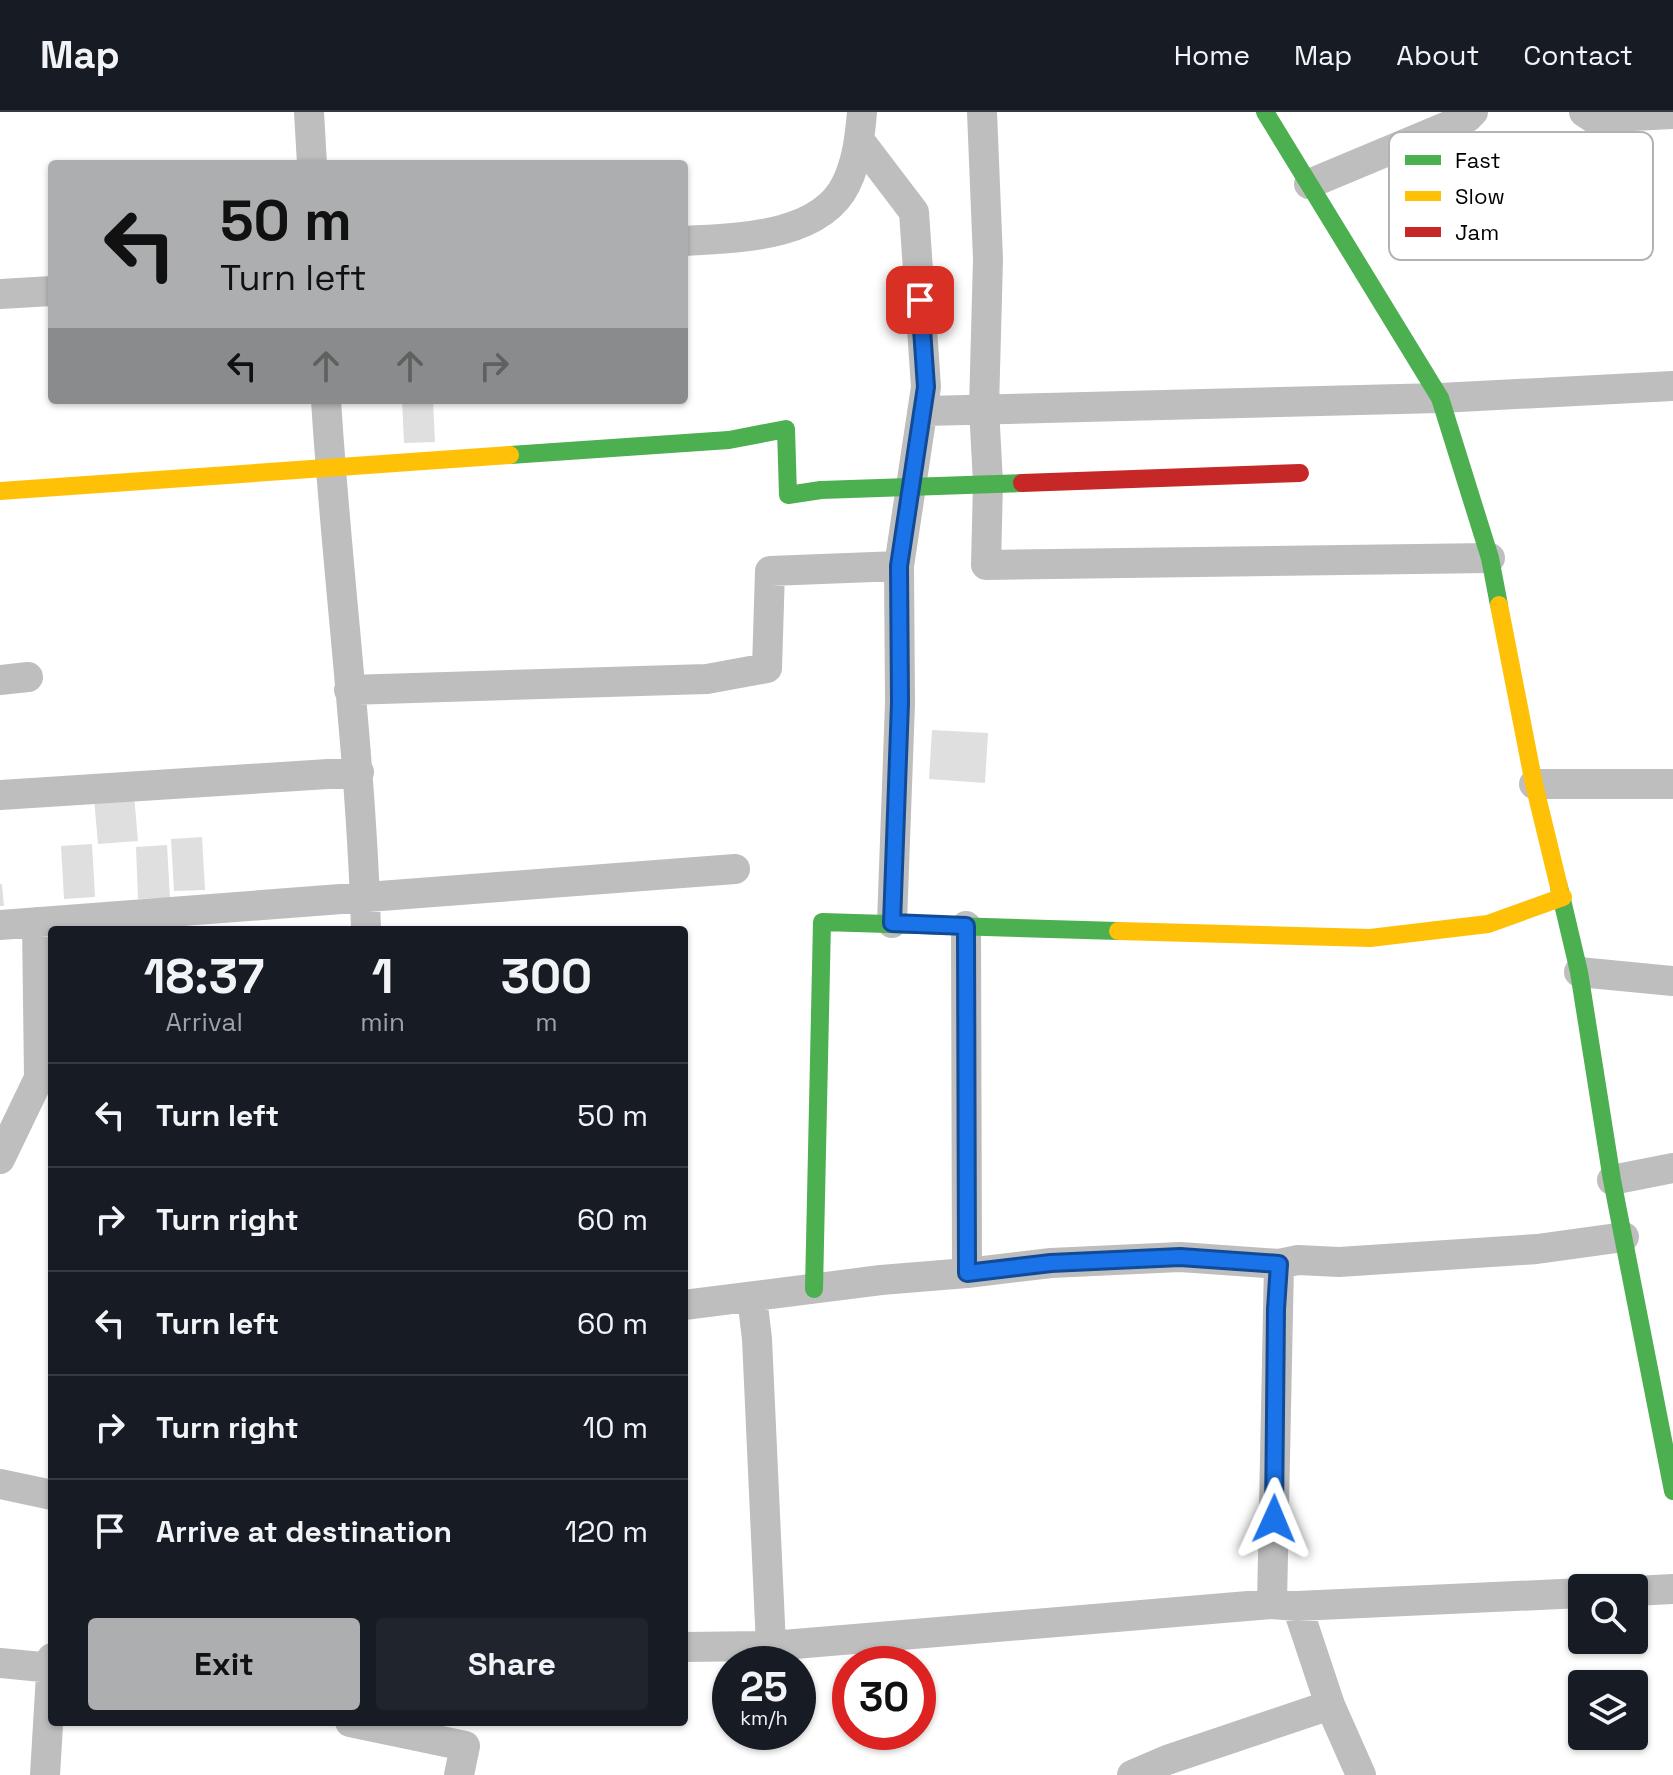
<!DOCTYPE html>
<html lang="en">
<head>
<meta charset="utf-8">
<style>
	:root { --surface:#171b24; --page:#20242c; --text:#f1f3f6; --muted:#9ea1a6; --line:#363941; --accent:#adaeaf }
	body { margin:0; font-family:"Space Grotesk",sans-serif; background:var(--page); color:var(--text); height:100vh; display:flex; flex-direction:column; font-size:30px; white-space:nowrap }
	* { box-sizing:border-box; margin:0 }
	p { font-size:26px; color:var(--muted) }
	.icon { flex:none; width:44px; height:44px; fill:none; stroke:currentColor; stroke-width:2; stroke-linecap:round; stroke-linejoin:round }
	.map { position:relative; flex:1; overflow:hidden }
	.sheet { position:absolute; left:48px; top:814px; width:640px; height:800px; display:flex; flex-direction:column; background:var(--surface); border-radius:8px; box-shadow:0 2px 6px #0004 }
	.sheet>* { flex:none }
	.banner { position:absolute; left:48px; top:48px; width:640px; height:244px; border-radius:8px; box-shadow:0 2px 6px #0004; background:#adaeaf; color:#111; overflow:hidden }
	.fabs { position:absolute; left:1568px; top:1462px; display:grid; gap:16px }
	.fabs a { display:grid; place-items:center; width:80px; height:80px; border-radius:8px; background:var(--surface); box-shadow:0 2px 6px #0004; font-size:40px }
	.speed { position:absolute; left:712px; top:1534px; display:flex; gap:16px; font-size:40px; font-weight:700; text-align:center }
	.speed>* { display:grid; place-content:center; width:104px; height:104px; border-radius:50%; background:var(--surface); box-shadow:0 2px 6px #0004; line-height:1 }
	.speed small { font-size:20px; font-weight:400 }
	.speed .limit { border:12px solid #d22; background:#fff; color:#111 }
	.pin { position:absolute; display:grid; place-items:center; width:68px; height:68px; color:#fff; margin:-34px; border-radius:16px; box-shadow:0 4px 12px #0006 }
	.me { position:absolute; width:88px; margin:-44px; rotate:1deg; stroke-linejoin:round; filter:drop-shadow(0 0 6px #0008) }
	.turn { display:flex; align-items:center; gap:28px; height:168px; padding:0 40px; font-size:36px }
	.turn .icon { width:104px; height:104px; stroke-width:2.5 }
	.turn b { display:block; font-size:56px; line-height:68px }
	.lanes { display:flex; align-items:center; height:76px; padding:0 40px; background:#0003; justify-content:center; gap:40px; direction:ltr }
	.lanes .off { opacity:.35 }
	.eta { display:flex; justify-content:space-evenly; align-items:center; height:136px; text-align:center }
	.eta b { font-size:48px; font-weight:700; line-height:56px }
	.cta { display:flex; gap:16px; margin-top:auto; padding:16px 40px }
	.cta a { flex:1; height:92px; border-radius:8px; background:var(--accent); color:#111; font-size:32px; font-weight:700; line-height:92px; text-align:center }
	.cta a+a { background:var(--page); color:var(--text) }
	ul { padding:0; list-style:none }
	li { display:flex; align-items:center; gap:24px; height:104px; padding:0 40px; border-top:2px solid var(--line) }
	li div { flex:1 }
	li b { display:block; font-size:30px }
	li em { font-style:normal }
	header { display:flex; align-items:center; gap:48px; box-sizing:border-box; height:112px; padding:0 40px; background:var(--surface); border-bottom:2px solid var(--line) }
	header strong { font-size:38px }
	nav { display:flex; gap:44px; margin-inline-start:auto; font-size:28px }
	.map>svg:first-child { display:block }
	.building { fill:#dfdfdf }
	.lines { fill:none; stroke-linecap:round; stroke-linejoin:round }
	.street { stroke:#bebebe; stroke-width:30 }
	.fast { stroke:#4caf50; stroke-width:18 }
	.slow { stroke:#ffc107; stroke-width:18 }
	.jam { stroke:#c62828; stroke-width:18 }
	.route-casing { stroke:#114b97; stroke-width:20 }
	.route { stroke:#1a73e8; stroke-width:14 }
	.key { fill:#fff; stroke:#b2b2b2; stroke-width:2 }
	.key-label { font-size:22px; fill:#000 }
</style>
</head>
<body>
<header>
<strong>Map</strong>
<nav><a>Home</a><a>Map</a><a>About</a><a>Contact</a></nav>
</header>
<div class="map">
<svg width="1673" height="1663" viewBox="0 0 1673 1663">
	<rect width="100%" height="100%" fill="#fff"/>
	<path class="building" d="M402,288H433L435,330L404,331Z
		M932,618L988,621L985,671L929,667Z
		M134,683L138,729L98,732L94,686Z
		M202,725L205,778L174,779L171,727Z
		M92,732L95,785L64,787L61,734Z
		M167,733L170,786L138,787L136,735Z
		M0,772H2L4,794H0Z"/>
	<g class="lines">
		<path class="street" d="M309,0L312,52
			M982,0L988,147L984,296L988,371L986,453L1490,446
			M1584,0L1593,6L1673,2
			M860,29L914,100L926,275L899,454L900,591L892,811
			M1309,72L1467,6L1473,0
			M684,129C735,126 820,126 846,72C857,50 860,24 862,0
			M0,182L52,179
			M326,288C337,465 361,641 366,818
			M924,299L1440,286L1673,274
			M0,568L28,565
			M349,578L707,567L767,556L770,459L899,454
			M1534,672H1673
			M0,683L359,660
			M0,813L735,757
			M1579,860L1673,869
			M0,1047L39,966L37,810
			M1612,1068L1673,1056
			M967,1161L1051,1151L1180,1145L1279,1152
			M752,1185L757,1227L771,1534
			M684,1193L881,1168L967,1161L966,814
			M0,1372L52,1383
			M1634,1479L1673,1477
			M1272,1492L1279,1152L1298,1148L1339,1150L1537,1137L1624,1125
			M1297,1494L1330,1593L1361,1663
			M684,1535L771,1534L1272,1492L1297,1494L1582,1481
			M0,1551L52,1556
			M350,1610L465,1634L459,1663
			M45,1663L52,1546
			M1132,1663L1167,1648L1330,1593"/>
		<path class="fast" d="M1265,0L1440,286L1490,446L1499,493
			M510,343L729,328L786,317L788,383L821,378L1022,371
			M1559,775L1579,860L1612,1068L1673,1379
			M814,1177L822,810L1118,819"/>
		<path class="slow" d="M0,379L510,343
			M1499,493L1534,672L1559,775
			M1118,819L1370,826L1488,812L1563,785"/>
		<path class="jam" d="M1022,371L1300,361"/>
	</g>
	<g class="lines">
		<g class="route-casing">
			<path id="route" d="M920,188L926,275L899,454L900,591L892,811L966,814L967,1161L1051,1151L1180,1145L1279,1152L1276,1197L1274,1407"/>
		</g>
		<use href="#route" class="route"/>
	</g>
	<rect x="1389" y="20" width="264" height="128" rx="12" class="key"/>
	<rect x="1405" y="43" width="36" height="10" fill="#4caf50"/>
	<rect x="1405" y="79" width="36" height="10" fill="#ffc107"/>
	<rect x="1405" y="115" width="36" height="10" fill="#c62828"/>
	<g class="key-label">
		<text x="1455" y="56">Fast</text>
		<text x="1455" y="92">Slow</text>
		<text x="1455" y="128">Jam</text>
	</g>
</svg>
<div class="fabs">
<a><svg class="icon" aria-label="search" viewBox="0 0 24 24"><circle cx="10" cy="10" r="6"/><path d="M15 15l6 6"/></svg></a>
<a><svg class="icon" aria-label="layers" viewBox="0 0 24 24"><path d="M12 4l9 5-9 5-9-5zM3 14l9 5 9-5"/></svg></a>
</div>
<div class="speed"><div>25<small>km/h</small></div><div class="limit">30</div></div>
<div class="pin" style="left:920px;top:188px;background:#d93025"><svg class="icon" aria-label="arrive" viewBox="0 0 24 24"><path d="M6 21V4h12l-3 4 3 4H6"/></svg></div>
<svg class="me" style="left:1274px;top:1407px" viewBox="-20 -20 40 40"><path d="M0-17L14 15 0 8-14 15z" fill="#1a73e8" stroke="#fff" stroke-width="4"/></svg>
<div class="banner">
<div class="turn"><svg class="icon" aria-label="left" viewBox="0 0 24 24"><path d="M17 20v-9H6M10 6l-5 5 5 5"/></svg><div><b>50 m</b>Turn left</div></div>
<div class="lanes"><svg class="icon" aria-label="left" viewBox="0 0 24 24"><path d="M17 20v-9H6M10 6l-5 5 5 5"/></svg><svg class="icon off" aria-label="ahead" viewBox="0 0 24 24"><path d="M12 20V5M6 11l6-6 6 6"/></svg><svg class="icon off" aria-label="ahead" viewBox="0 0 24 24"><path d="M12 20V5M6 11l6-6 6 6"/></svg><svg class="icon off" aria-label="right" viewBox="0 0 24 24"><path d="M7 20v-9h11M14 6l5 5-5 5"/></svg></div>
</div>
<section class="sheet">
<div class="eta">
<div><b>18:37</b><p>Arrival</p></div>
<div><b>1</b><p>min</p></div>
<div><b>300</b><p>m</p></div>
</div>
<ul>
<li><svg class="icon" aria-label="left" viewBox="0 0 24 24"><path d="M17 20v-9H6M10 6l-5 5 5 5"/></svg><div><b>Turn left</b></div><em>50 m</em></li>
<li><svg class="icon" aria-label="right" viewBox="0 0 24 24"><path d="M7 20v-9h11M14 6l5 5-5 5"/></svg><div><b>Turn right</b></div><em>60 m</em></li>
<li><svg class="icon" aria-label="left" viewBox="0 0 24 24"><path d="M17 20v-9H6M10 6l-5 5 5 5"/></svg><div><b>Turn left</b></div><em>60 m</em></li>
<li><svg class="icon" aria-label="right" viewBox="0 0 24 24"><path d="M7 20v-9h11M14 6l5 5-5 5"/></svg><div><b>Turn right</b></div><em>10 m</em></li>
<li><svg class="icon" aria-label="arrive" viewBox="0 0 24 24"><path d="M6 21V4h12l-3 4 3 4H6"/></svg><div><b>Arrive at destination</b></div><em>120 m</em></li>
</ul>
<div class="cta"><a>Exit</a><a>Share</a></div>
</section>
</div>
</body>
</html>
